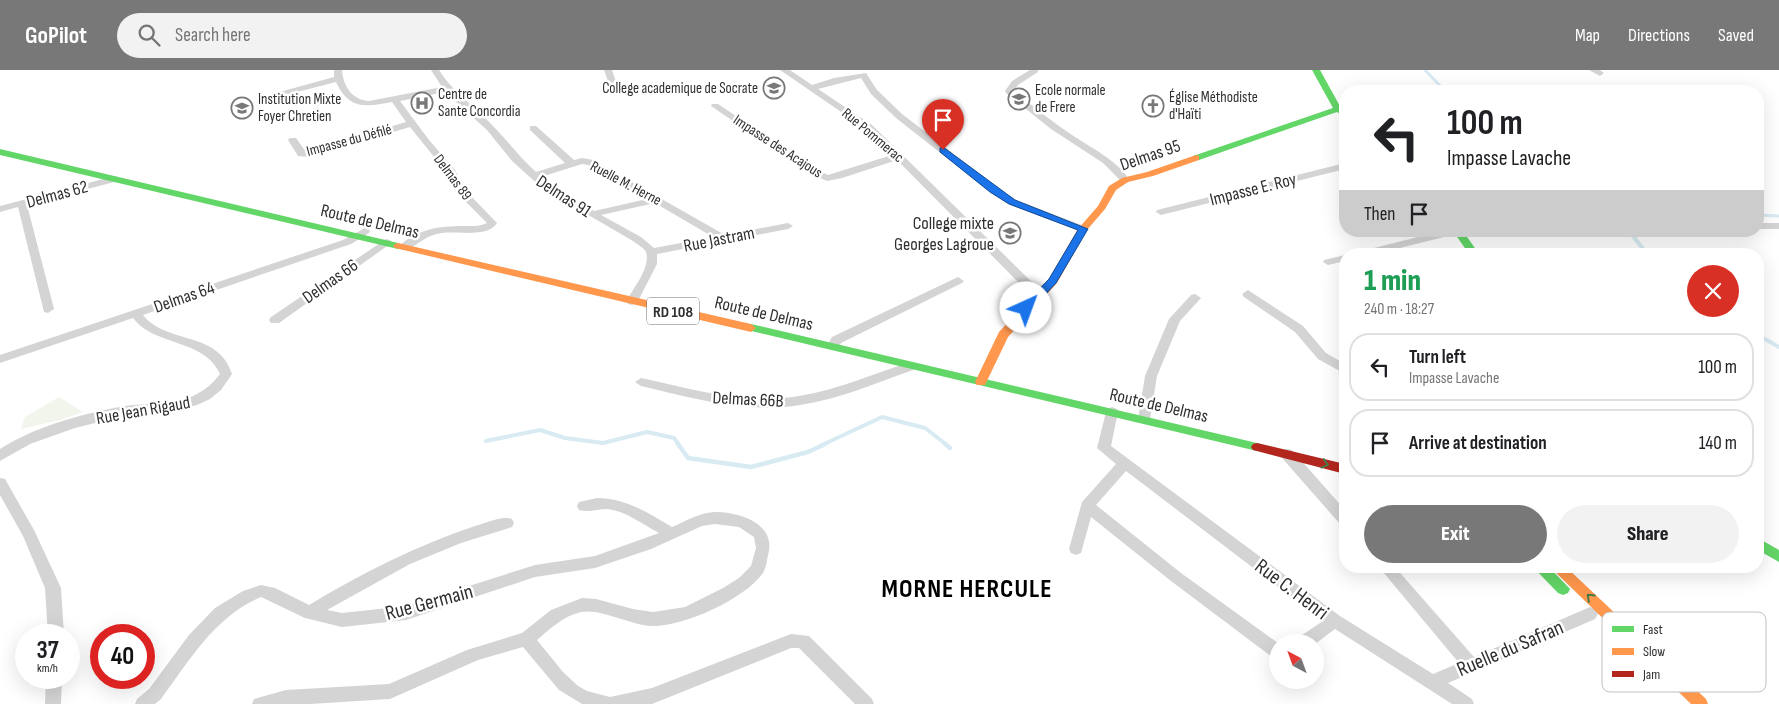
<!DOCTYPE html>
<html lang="en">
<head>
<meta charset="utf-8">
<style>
	:root { --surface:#fff; --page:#f2f2f2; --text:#202124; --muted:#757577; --line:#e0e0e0; --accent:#787878 }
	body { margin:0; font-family:"Sofia Sans Condensed",sans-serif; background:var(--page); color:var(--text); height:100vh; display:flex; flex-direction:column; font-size:19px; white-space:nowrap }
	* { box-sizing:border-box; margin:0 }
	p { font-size:16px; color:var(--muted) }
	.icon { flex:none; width:28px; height:28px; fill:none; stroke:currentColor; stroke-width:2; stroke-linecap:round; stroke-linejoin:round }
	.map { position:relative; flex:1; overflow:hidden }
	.panel { position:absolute; left:1339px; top:178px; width:425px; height:325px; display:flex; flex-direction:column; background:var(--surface); border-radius:20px; box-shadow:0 5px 20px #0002 }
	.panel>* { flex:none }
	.top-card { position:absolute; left:1339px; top:15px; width:425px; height:152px; border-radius:20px; box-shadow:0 5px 20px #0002; background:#fff; color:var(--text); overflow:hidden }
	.needle { width:32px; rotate:319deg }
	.buttons { position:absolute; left:1269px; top:564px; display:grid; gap:10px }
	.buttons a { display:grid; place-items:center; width:55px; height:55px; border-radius:50%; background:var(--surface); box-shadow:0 5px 20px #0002; font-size:25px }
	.speed { position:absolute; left:15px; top:554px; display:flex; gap:10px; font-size:25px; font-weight:700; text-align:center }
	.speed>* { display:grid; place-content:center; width:65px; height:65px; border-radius:50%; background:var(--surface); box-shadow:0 5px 20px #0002; line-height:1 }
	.speed small { font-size:12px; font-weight:400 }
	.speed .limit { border:8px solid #d22; background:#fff; color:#111 }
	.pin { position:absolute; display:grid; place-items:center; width:42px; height:42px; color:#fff; margin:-51px -21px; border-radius:50% 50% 50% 0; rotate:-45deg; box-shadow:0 0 5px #0007 }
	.pin .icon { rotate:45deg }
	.me { position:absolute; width:55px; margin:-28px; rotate:43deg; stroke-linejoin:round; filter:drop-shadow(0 0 4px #0008) }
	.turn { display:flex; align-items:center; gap:18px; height:105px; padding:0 25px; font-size:22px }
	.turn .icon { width:65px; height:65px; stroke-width:2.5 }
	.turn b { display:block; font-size:35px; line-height:42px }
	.then { display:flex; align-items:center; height:48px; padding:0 25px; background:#0003; gap:10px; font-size:19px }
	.round { display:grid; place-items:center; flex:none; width:52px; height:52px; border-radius:26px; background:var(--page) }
	.summary { display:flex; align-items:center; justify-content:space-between; height:85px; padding:0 25px }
	h1 { font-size:30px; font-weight:800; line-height:38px; color:#1e9e55 }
	.cta { display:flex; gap:10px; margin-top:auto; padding:10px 25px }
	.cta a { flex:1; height:58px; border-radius:30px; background:var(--accent); color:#fff; font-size:20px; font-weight:800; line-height:58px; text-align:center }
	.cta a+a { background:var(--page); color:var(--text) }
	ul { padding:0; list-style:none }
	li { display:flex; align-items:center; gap:15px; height:68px; margin:0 10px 8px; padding:0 15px; border:2px solid var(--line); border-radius:20px }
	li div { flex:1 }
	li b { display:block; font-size:19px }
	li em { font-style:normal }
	header { display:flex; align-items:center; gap:30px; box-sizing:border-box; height:70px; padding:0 25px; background:var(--accent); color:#fff }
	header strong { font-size:24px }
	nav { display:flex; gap:28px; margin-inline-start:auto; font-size:18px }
	.search { width:350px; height:45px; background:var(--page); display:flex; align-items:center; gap:12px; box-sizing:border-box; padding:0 18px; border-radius:28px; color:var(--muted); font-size:19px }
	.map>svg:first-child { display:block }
	.green { fill:#f1f5ec }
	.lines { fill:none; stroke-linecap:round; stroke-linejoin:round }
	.stream-far2 { stroke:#d8ebf3; stroke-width:3 }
	.stream-far1 { stroke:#d8ebf3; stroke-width:4 }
	.stream { stroke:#d8ebf3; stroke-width:4.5 }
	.street { fill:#d4d4d4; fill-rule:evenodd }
	.fast { fill:#63d668; fill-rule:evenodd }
	.slow { fill:#ff974d; fill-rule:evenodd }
	.jam { fill:#b3261e; fill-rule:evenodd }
	.oneway { stroke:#467a49 }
	.route { fill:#1a73e8; stroke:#114b97 }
	.labels { text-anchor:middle; stroke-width:5; stroke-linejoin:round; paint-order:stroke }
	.far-poi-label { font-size:15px; fill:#2f2f2f; stroke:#fff; text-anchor:start }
	.far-street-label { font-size:15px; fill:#2f2f2f; stroke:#fff }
	.shield { fill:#fff; stroke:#6d6d6d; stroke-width:1 }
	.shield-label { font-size:16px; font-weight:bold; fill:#2f2f2f }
	.street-label { font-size:18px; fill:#2f2f2f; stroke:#fff }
	.poi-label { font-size:18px; fill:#2f2f2f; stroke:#fff; text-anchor:end }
	.near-street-label { font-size:21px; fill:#2f2f2f; stroke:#fff }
	.near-district-label { font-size:26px; font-weight:bold; letter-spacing:1px; fill:#000; stroke:#fff }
	.key { fill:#fff; stroke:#c1c1c1; stroke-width:1 }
	.key-label { font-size:14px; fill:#2f2f2f }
</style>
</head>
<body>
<header>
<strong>GoPilot</strong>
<div class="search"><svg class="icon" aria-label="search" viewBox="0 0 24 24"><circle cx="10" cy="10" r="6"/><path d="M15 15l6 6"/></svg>Search here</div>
<nav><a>Map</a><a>Directions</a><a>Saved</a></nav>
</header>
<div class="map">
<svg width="1779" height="634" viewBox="0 0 1779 634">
	<rect width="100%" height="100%" fill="#fff"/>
	<path class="green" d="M59,327L83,342L60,350L21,359L25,347Z"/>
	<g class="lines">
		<path class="stream-far2" d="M1425,0L1445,21
			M1758,145L1779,146
			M1629,161L1634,167"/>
		<path class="stream-far1" d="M1633,166L1647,184
			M1758,265L1779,277
			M486,371L540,360L565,368L603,373L647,362L674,368L679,375
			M822,375L882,347L925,358L947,375"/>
		<path class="stream" d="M678,374L688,388L751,397L808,382L825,374
			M945,374L950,378"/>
		<path class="street" d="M334,0H342C343,16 352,30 369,31L442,17L431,0H439C455,25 474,35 493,56C509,72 519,87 536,102L565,93L530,60V56H536L574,90L582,88L593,90L725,165L788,153L793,156L788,159L657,184V194L638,231L632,235L628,234L626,231C633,219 651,197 646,182C644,178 637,174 633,171L542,118L512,91L487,60L445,22L400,31L429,70L455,100L464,119L497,153C487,168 459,161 442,163C426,165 421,173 408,179C404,181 404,180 400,179L399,177L400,175C419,159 439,156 463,156C471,156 480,157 487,153L456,122L447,103L410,57L309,87L298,86L288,70L290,68H296L306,82L406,52L392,32C366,37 349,40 336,12L262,31L258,28L334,7ZM582,94L588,95L647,129L594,141L541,107ZM655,133L713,167L654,178L641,167L601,145Z
			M604,0H612L616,12L615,14H609Z
			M780,0H790L812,15L834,8L866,3L877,20L902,44L998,118L1016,130L1087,157L1088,159L1087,161H1079L1008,134L990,122L896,48L871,24L861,8L818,19L872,55L1042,222L1044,225L1042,228H1034L897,90L842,108L827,111L811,104L711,36L712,34H718L817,100L828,105L892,85L866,59Z
			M1030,0H1038V2L1018,15L1014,21C1033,36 1052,52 1072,65C1093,79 1115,89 1130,110L1128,112H1122L1103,93L1051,59L1006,23L1005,21L1012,11Z
			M1589,0H1600L1604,3L1600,6Z
			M1345,93V99L1161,145L1156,142L1157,140Z
			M115,106L118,107V111L27,135L54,239L48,243L44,242L18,137L0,142V136Z
			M1758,153H1779V159H1758Z
			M365,158L369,159L370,161L369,163L351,174L143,245C163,271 206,263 225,290C228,294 230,299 232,304L221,320L210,329L197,335L178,340L119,347L75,358L30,374L0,391V379C34,357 79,345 119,337C158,330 193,340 220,304C204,268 155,277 133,248L0,293V285L343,170Z
			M1442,161H1461L1460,163L1376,184H1357L1358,182Z
			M386,169L390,170L391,172L390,174L279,253H271L269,250L271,247Z
			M1345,185V191L1328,195L1323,192L1324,190Z
			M958,207L964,211L962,213L841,273L837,279L833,280L827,276L832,267Z
			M1248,220L1303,256L1326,283L1345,294V304L1318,289L1295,262L1244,227L1242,224Z
			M1195,224L1201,228L1180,251L1157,306L1150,349L1149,352H1139L1138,349L1145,306L1169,249L1191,225Z
			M912,292L918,296L916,299C878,312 840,329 800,335C747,344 692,328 641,316L635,312L641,308C692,319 746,335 799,326C838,320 874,303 912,292Z
			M1112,337L1117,339L1118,342L1111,376L1340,546L1433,604L1459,593L1378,496H1394L1474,587L1590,537L1595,539L1598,544L1595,549L1448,613L1472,629L1474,634H1452L1335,559L1315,574L1297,572L1299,567L1323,551L1126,401L1096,435L1181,503L1278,573V589L1272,587L1171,511L1091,447L1081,483L1076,485L1071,483L1069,479L1082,432L1116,394L1097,378L1106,342L1107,339Z
			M1287,379L1292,380L1345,440V456L1340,454L1282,388L1280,384L1282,380Z
			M0,408L5,409L34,460L61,518L64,565H48L45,518L23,466L0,425Z
			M597,428C626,428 648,443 672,457C686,451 701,442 715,442C740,442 777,454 768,485C767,490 766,498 763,503C745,529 683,557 652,556C630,555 601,538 581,542C563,546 550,559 537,570L563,602L578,616L587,621L610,627L652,618L791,564L809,566L872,629L874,634H855L799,578H791L652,634H582L559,620L523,577L478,590L390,629L310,634H252L254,629L286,620L389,614L467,580L522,563L551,540L582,528L596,529L633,539L653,542L685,537L723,518L739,508L751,496L756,478L754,467L739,457L715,454L702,456L651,479L595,498L535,507L406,550L342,557L305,548L261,527C215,546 189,591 161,629L155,634H135L137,629L149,619L189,565L215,538L243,521L261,515L275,518L309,535C362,503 416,476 475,456C486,453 502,445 512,449L514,453L512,457L461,473L410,494L327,540L342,543L406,536L535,495L595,486L659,463C642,454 626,441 607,439C598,439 588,443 579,440L577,436L579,432Z
			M46,608H62L61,634H45Z"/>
		<path class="fast" d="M1312,0H1320L1341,38L1345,41V47L1337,42L1199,90H1193V86L1333,38Z
			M0,79L398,173L403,176L398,179L0,85Z
			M1453,161H1463L1479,184H1469Z
			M751,254L1257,373L1261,374L1263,377L1261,380L1257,381L747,260L746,258Z
			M1758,468L1779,480V492L1758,480Z
			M1532,496H1548L1570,519L1568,523L1563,525L1558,523Z"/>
		<path class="slow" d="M1196,85L1199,86V90L1153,106L1128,112L1116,120L1105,139L1087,160L1057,213L1008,267L985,315H977L975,312L999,262L1049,209L1078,159L1098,136L1109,116L1122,108L1147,102Z
			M398,173L751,254L756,258L751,262L395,178L393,176L395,174Z
			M1549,496H1565L1706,629L1708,634H1691Z"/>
		<path class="jam" d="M1257,373L1345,394V404L1253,380L1251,377L1253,374Z"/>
	</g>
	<defs><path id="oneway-chevron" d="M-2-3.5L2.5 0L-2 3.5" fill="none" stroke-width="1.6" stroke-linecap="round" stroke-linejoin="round" transform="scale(1.25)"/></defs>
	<g class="oneway">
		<use href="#oneway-chevron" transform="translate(1325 394) rotate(15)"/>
		<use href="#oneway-chevron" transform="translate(1590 527) rotate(-137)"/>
	</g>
	<path class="route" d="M943,77L1015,130L1088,159L1056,213L1030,241L1026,242L1021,238L1049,209L1078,160L1009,134L990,122L940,82V78Z"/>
	<defs>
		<g id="school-ring" transform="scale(1.125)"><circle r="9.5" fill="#fff" stroke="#787878" stroke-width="1.5"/><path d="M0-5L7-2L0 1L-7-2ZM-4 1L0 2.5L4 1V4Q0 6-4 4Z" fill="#787878"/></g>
		<g id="university-ring" transform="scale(1.125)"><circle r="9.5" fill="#fff" stroke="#787878" stroke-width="1.5"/><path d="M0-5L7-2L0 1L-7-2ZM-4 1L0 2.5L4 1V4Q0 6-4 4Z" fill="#787878"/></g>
		<g id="hospital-ring" transform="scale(1.125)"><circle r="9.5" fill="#fff" stroke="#787878" stroke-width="1.5"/><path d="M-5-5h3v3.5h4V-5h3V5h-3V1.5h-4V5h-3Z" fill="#787878"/></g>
		<g id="church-ring" transform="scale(1.125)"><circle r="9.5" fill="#fff" stroke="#787878" stroke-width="1.5"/><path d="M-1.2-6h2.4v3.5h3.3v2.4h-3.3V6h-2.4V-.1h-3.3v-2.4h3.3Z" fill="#787878"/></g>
	</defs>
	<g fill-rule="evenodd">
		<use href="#school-ring" x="774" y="18"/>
		<use href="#university-ring" x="1019" y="29"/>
		<use href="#hospital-ring" x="422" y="33"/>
		<use href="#church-ring" x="1153" y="36"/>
		<use href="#school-ring" x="242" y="38"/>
		<use href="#school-ring" x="1010" y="163"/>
	</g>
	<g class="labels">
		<g class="far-poi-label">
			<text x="758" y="23" text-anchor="end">College academique de Socrate</text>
			<text x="1035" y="25">Ecole normale<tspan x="1035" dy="17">de Frere</tspan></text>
			<text x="438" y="29">Centre de<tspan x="438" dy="17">Sante Concordia</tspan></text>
			<text x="1169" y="32">Église Méthodiste<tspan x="1169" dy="17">d'Haïti</tspan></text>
			<text x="258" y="34">Institution Mixte<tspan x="258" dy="17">Foyer Chretien</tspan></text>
		</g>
		<g class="far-street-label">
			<text transform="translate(873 65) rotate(40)" y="5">Rue Pommerac</text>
			<text transform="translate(349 70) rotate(-15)" y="5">Impasse du Défilé</text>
			<text transform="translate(778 76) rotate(33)" y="5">Impasse des Acajous</text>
			<text transform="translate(453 107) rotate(53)" y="5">Delmas 89</text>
			<text transform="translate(626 113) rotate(28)" y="5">Ruelle M. Herne</text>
		</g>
		<rect class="shield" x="647" y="227.5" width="52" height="27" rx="4"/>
		<g class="shield-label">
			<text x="673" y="247">RD 108</text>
		</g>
		<g class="street-label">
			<text transform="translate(1150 85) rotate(-19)" y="6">Delmas 95</text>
			<text transform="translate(1253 119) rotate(-14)" y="6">Impasse E. Roy</text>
			<text transform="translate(57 124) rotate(-15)" y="6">Delmas 62</text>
			<text transform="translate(564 126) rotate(33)" y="6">Delmas 91</text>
			<text transform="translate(370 151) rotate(13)" y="6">Route de Delmas</text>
			<text transform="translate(719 169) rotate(-11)" y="6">Rue Jastram</text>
			<text transform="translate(330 211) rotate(-35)" y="6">Delmas 66</text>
			<text transform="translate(184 227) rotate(-19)" y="6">Delmas 64</text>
			<text transform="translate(764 243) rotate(13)" y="6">Route de Delmas</text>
			<text transform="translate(748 329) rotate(3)" y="6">Delmas 66B</text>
			<text transform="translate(1159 335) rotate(13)" y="6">Route de Delmas</text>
			<text transform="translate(143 340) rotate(-10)" y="6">Rue Jean Rigaud</text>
		</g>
		<g class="poi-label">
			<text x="994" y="159">College mixte<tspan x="994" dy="21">Georges Lagroue</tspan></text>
		</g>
		<g class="near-street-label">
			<text transform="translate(1292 519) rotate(37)" y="7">Rue C. Henri</text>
			<text transform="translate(429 532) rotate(-15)" y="7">Rue Germain</text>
			<text transform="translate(1510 578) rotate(-23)" y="7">Ruelle du Safran</text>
		</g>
		<g class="near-district-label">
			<text x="967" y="527">MORNE HERCULE</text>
		</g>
	</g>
	<rect x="1602" y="542" width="164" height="80" rx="8" class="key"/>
	<rect x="1612" y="556" width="22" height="6" fill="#63d668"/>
	<rect x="1612" y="578" width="22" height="7" fill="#ff974d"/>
	<rect x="1612" y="601" width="22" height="6" fill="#b3261e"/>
	<g class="key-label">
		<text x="1643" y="564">Fast</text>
		<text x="1643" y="586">Slow</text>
		<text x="1643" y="609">Jam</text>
	</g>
</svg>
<div class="buttons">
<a><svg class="needle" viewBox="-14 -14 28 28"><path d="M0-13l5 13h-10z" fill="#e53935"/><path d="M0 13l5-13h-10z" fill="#757577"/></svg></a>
</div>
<div class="speed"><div>37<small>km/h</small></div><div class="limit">40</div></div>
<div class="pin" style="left:943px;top:80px;background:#d93025"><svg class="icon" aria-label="arrive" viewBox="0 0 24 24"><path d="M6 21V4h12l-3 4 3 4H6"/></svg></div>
<svg class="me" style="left:1026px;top:238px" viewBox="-20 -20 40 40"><circle r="19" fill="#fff"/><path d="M0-13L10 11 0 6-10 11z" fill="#1a73e8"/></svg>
<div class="top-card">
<div class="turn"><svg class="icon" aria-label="left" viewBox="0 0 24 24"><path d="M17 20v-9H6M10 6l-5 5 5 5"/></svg><div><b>100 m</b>Impasse Lavache</div></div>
<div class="then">Then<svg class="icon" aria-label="arrive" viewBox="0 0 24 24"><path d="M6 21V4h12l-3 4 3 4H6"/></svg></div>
</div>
<section class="panel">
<div class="summary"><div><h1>1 min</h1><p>240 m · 18:27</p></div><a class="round" style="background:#d93025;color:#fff"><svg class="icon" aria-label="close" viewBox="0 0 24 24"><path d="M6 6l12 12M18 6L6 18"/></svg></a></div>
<ul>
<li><svg class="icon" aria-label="left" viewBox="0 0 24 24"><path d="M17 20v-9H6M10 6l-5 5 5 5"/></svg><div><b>Turn left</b><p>Impasse Lavache</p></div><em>100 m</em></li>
<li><svg class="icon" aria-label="arrive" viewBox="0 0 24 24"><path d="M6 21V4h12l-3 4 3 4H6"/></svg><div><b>Arrive at destination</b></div><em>140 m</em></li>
</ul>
<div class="cta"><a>Exit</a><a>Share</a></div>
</section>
</div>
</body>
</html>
